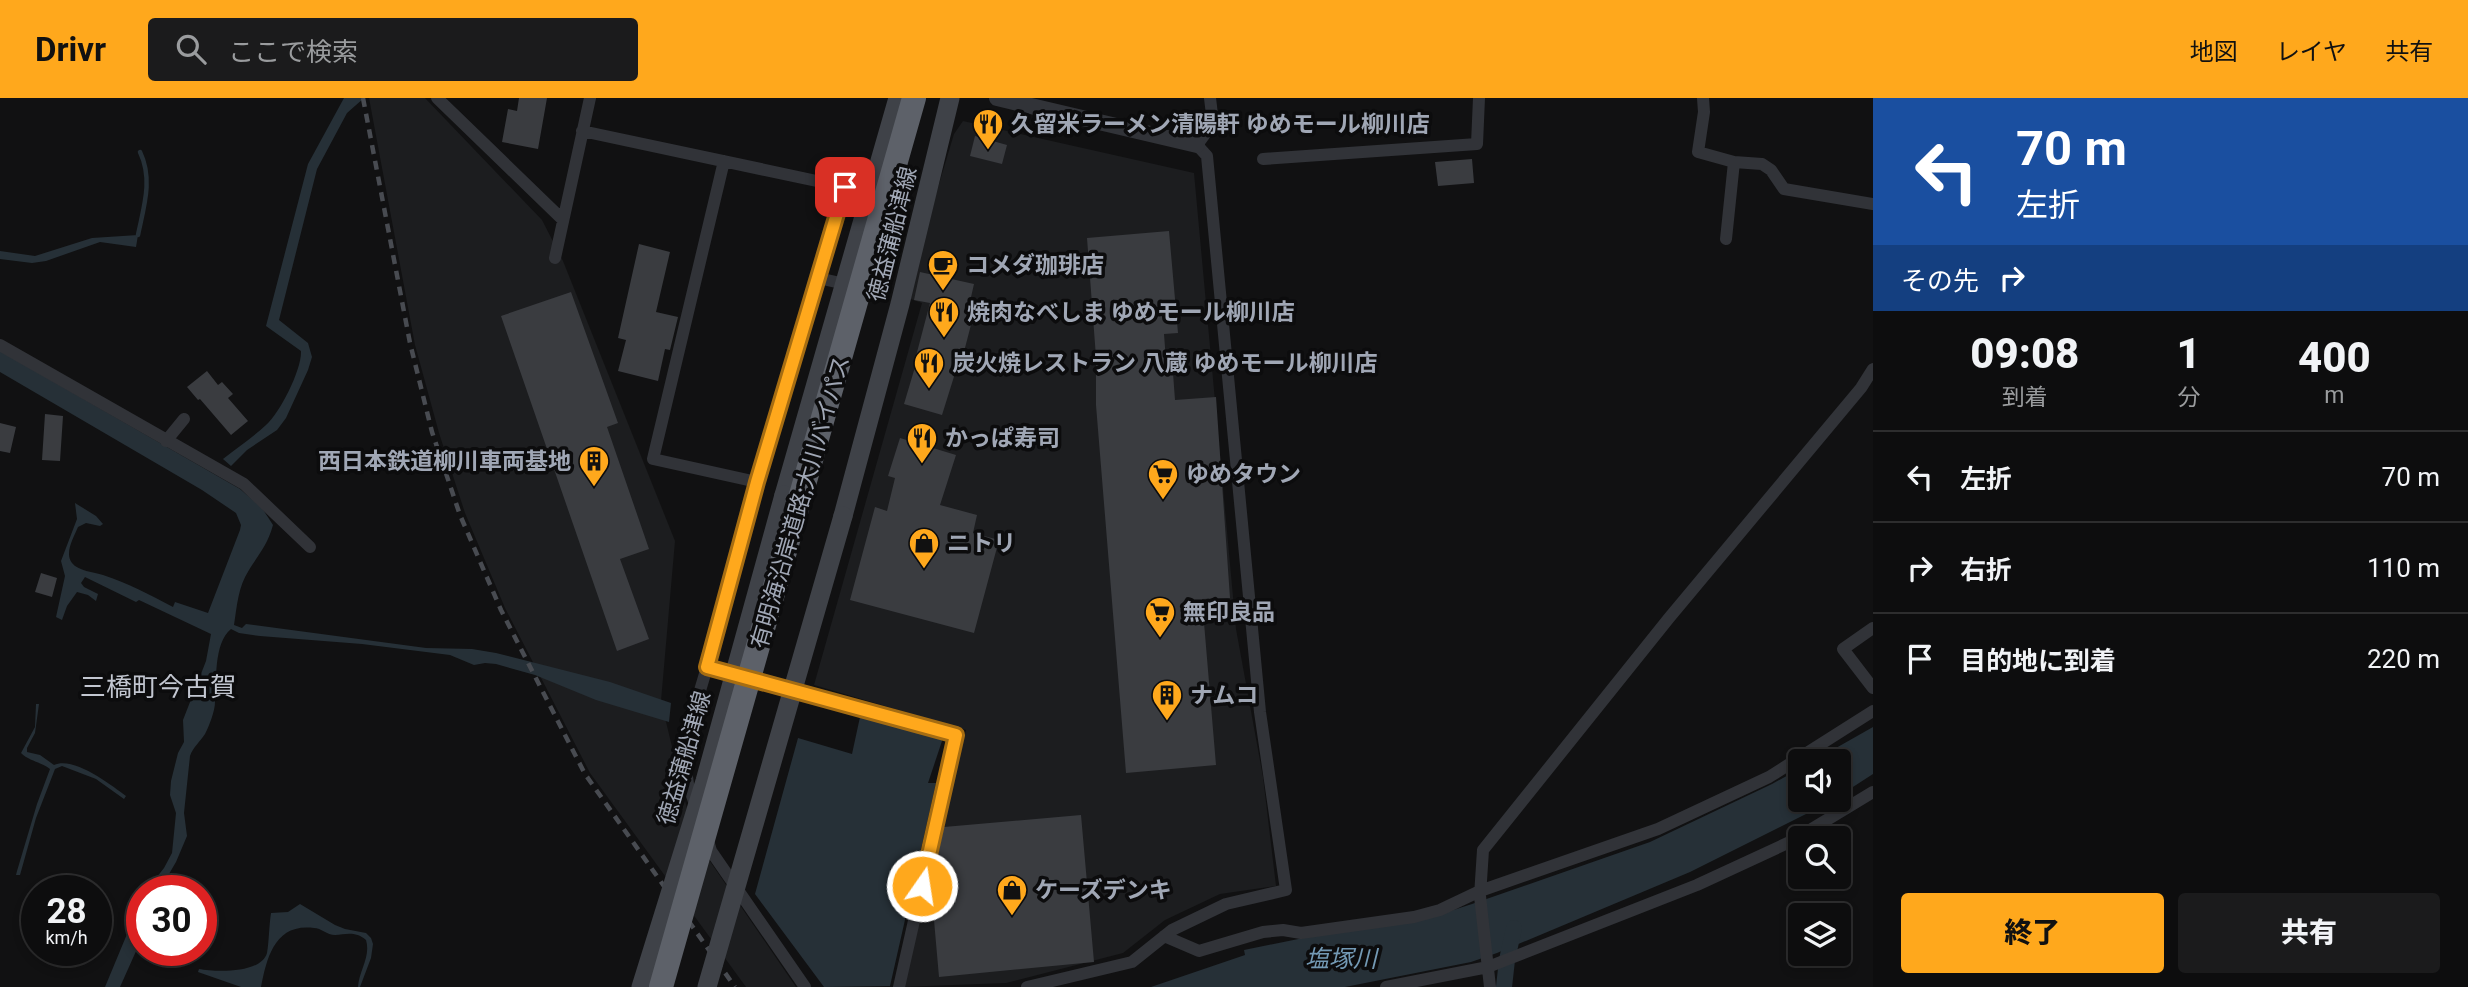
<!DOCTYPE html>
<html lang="ja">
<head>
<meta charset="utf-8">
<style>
	:root { --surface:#0d0d0e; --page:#1b1b1c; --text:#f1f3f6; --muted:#9a9c9e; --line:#2d2d2e; --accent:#ffa81c }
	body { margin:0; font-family:Roboto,"Noto Sans JP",sans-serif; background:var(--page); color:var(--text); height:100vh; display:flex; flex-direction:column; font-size:26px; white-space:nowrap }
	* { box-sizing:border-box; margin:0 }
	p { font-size:23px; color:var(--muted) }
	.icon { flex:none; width:38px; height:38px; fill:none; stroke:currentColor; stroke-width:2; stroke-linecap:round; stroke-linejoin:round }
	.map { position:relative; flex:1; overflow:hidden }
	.side { display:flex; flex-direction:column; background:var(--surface); width:595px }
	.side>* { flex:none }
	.hud { background:#1a4fa0; color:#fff; overflow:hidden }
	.fabs { position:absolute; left:1788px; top:651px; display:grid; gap:14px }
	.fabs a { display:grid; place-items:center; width:63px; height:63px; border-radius:7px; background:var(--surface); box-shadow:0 4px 10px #0003,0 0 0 2px var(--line); font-size:35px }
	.speed { position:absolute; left:21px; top:777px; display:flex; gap:14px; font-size:35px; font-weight:700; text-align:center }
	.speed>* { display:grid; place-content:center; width:91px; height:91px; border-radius:50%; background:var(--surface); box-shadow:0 4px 10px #0003,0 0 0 2px var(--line); line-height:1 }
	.speed small { font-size:18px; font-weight:400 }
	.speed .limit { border:10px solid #d22; background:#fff; color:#111 }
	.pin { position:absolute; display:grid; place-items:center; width:60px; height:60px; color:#fff; margin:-30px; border-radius:14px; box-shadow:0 4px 10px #0006 }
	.me { position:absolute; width:77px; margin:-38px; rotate:13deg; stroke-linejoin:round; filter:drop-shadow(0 0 5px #0008) }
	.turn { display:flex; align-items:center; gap:24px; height:147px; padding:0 28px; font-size:32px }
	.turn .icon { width:91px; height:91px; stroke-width:2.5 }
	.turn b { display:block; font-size:49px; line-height:60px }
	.then { display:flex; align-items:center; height:66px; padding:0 28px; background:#0003; gap:14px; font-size:26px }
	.eta { display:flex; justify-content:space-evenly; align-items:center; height:119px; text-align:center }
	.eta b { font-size:42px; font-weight:800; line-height:49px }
	.cta { display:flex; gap:14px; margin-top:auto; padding:14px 28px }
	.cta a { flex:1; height:80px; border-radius:7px; background:var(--accent); color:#111; font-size:28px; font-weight:800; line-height:80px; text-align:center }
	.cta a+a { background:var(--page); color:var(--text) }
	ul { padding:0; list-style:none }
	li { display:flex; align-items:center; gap:21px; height:91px; padding:0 28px; border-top:2px solid var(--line) }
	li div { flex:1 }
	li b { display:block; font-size:26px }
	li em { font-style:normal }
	header { display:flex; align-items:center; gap:42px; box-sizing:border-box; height:98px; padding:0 35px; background:var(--accent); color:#111 }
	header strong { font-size:33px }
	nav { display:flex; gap:38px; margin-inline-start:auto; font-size:24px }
	.search { width:490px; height:63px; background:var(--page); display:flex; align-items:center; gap:18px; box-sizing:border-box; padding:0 24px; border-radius:7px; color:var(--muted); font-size:26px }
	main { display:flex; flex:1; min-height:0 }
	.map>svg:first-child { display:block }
	.built { fill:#1c1d1f }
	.water { fill:#263037 }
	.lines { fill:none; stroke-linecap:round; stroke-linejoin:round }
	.stream { stroke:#263037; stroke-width:4.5 }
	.canal { stroke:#263037; stroke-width:16 }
	.building { fill:#3a3c40 }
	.minor { stroke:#313338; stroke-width:12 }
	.tertiary { stroke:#313338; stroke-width:16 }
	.secondary { stroke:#3f4248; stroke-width:19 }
	.rail { stroke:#484b51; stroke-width:4.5; stroke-dasharray:9 7; stroke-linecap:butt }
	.secondary-bridge { stroke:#3f4248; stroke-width:19 }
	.motorway-bridge { stroke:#5d6169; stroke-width:24 }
	.route-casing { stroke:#a66d12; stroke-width:18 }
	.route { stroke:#ffa81c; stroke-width:12 }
	.labels { text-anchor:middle; stroke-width:7; stroke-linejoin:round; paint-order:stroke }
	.poi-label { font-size:23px; font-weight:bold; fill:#a0a7b5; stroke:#0c0c0d; text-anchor:start }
	.street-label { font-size:23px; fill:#a0a7b5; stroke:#0c0c0d }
	.water-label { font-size:24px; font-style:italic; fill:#7399b4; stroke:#0c0c0d }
	.quarter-label { font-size:26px; fill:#c2c6d0; stroke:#0c0c0d }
</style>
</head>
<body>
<header>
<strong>Drivr</strong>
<div class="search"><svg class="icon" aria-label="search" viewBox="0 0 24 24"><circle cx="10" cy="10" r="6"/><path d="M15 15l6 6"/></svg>ここで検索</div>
<nav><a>地図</a><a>レイヤ</a><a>共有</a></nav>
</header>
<main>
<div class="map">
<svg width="1873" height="889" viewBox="0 0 1873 889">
	<rect width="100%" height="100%" fill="#111112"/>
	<path class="built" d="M369,0H425L542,122L563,163L675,443L661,603L694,740L796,889H746L590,675L505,510L465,415L439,335L415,247Z
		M963,23L1194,75L1236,531L1263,679L1276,788L1220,796L1165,822L1123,855L1006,885L901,889L966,632L814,587L922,205L905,199L954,36Z"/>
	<path class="water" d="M344,0H364L347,15L317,71L279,222L308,245L312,259L308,272L286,320L277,332L247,352L231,368L223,361C237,350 253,339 266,327C280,315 302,271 301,253L266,228L308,66Z
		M138,137L136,149L100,144L46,163L32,165L0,161V153L35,158L92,140Z
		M0,253L240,391L262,410L273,427C267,448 260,454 249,472C238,489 237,508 234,527L242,530L246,526L426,550L472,551L496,555L610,584L671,605L669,624L596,602L535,577L496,566L485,565L474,567L450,557L362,546L260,538L239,535L231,531C213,546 217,583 215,604C215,613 209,628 205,636C200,644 193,649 190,658L184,715L187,738L176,764L159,793H146L164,770L172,755L176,715L170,697L171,683L178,655L184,644L183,622L206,563L211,536L139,502L136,504L85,479L81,485L84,489L98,496L96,503L88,497L77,494L67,508L62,522L56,519L65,478L61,463L77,421L75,405L96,418L103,426L100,428L86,425L78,429C74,439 64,455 72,465C78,473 94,474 103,477C128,485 150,497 173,509L175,504L208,515L240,432L241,427L236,415L202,392L0,274Z
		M36,606H39L35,635L27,650V654L40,657L54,667C74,658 111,687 126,698L124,701L96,681L62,668L55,671L36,720L20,777H16L17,773L37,706L50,671C41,664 29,663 21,655L35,629Z
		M860,619L943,640L928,685H936L890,888L824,889L755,796L798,640L852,656Z
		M1873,629V676L1839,698V663H1813Z
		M1801,670V702H1834L1690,774L1497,855L1471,864L1345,889H1151L1245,857L1244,852L1333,834L1419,823L1472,806L1650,744L1772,686Z
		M142,800V847L137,851L120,889H105Z
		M300,806L335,827L345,831L366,835L371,840L373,846L371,860L360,889H358C359,872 371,859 366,842C356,833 346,836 335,837C327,837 321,830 314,830C275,825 267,859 261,889H241L198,874L199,871C215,874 261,876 267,855C269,844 269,828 271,815L288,814Z"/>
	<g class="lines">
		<path class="stream" d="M138,137C144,108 153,81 140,54"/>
		<path class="canal" d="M1504,889L1507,862L1514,830"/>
	</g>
	<path class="building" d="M519,0H547L538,51L502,44L508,11L517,13Z
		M975,38L1007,47L1002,66L970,58Z
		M1472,61L1474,85L1438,88L1435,64Z
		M1169,133L1178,235L1164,236L1167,276L1173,275L1175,302L1216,299L1230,500L1202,501L1216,667L1126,675L1096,307V259L1087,140Z
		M639,146L670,154L656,214L678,219L670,252L665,251L658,283L618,273L626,242L618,240Z
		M920,174L974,186L966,221L972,223L960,269H957L942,317L904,306L918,259L916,258L930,205L914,202Z
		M571,194L618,325L607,329L649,451L620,461L649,541L617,553L501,218Z
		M207,273L218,287L222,284L233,296L228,300L248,323L231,337L200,301L198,302L187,289Z
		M45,316L63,318L60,363L42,362Z
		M0,325L16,329L10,355L0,353Z
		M900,340L956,357L940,407L977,417L973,435L999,442L974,535L850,502L875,409L887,413L895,380L888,378Z
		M41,475L57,480L52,499L35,494Z
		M1081,717L1094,864L939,879L931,788L944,729Z"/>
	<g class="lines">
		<path class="minor" d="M437,0L563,122
			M1703,0L1704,14L1698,54L1734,64L1762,66L1771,72L1784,91L1873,106
			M582,33L845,89L757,384L707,569L683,650L688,686L696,709
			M1263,61L1477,46L1479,0
			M724,63L653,361L757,384
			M1726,141L1734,64
			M555,160L590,0
			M818,180L845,186
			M0,247L244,386L310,449
			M166,343L184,321
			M1873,530L1843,551L1873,590
			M707,569L956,637L899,889
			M707,739L711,753L805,889
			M1164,838L1199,853L1263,834L1283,832L1301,835L1414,819L1440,812L1480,793L1658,731L1769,679L1873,613
			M1027,889L1132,864L1172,832L1226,806L1286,792L1260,614L1207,58L1197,47L1213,25L1210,0
			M1386,889L1488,869L1697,787L1792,743L1873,694
			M1490,889L1480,798L1483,752L1669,520L1861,290L1873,271"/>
		<path class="tertiary" d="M997,0L1197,47"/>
		<path class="secondary" d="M784,397L898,0
			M843,418L900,206L950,0"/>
		<path class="rail" d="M363,0L410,245L432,334L460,417L501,512L585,676L735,889"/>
		<path class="secondary-bridge" d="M641,889L705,683L784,397
			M707,889L843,418"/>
		<path class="motorway-bridge" d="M661,889L914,0"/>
	</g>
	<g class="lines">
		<g class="route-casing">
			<path id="route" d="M845,89L757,384L707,569L956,637L922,788"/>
		</g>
		<use href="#route" class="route"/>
	</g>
	<defs>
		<g id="restaurant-pin" transform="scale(1.575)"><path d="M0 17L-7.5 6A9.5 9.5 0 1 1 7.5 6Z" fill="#ffa81c" stroke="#0c0c0d"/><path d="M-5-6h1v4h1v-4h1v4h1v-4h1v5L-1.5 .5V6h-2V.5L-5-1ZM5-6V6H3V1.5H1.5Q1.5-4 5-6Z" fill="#111"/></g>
		<g id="cafe-pin" transform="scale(1.575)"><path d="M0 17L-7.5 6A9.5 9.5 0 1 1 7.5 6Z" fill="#ffa81c" stroke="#0c0c0d"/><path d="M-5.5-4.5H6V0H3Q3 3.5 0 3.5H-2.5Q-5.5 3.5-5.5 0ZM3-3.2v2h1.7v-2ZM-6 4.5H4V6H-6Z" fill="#111"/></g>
		<g id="building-pin" transform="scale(1.575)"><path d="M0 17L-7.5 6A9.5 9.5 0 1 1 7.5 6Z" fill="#ffa81c" stroke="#0c0c0d"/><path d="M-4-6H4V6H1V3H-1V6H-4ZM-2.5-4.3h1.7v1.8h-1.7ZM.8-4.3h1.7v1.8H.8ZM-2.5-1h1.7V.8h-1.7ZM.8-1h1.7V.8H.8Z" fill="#111"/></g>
		<g id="supermarket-pin" transform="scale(1.575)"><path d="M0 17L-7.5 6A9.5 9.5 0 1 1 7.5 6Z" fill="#ffa81c" stroke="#0c0c0d"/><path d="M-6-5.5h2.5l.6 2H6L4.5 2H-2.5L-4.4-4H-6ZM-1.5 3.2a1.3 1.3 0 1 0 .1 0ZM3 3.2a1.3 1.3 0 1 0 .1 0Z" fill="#111"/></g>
		<g id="shop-pin" transform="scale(1.575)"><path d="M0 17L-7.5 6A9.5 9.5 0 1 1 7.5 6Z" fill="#ffa81c" stroke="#0c0c0d"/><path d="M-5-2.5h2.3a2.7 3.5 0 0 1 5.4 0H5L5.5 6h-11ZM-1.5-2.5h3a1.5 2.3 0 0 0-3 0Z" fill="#111"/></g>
	</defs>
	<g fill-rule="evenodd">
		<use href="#restaurant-pin" x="988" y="26"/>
		<use href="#cafe-pin" x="943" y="167"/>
		<use href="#restaurant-pin" x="944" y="214"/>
		<use href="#restaurant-pin" x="929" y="265"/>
		<use href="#restaurant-pin" x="922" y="340"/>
		<use href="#building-pin" x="594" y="363"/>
		<use href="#supermarket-pin" x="1163" y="376"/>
		<use href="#shop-pin" x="924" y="445"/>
		<use href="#supermarket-pin" x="1160" y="514"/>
		<use href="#building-pin" x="1167" y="597"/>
		<use href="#shop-pin" x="1012" y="792"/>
	</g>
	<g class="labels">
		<g class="poi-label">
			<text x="1011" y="34">久留米ラーメン清陽軒 ゆめモール柳川店</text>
			<text x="966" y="175">コメダ珈琲店</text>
			<text x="967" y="222">焼肉なべしま ゆめモール柳川店</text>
			<text x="952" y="273">炭火焼レストラン 八蔵 ゆめモール柳川店</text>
			<text x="945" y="348">かっぱ寿司</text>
			<text x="571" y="371" text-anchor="end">西日本鉄道柳川車両基地</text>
			<text x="1186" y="384">ゆめタウン</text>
			<text x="947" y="453">ニトリ</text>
			<text x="1183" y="522">無印良品</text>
			<text x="1190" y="605">ナムコ</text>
			<text x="1035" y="800">ケーズデンキ</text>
		</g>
		<g class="street-label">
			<text transform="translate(892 136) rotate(-76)" y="8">徳益蒲船津線</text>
			<text transform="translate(800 404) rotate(-74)" y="8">有明海沿岸道路;大川バイパス</text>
			<text transform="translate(684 660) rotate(-74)" y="8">徳益蒲船津線</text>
		</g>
		<g class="water-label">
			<text x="1341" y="869">塩塚川</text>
		</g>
		<g class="quarter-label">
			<text x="158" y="598">三橋町今古賀</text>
		</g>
	</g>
</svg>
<div class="fabs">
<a><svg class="icon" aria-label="sound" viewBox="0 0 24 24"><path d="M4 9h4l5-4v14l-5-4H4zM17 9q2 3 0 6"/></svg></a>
<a><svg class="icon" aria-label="search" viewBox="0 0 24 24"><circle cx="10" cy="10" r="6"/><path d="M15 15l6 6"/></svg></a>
<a><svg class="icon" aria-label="layers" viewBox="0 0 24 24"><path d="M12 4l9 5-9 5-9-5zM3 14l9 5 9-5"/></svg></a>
</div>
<div class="speed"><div>28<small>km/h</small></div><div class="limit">30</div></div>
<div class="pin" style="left:845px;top:89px;background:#d93025"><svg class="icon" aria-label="arrive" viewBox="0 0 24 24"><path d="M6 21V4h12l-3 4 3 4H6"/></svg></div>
<svg class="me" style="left:922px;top:788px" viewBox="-20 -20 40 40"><circle r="17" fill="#ffa81c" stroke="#fff" stroke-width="3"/><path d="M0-11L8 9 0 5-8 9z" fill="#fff"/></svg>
</div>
<section class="side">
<div class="hud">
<div class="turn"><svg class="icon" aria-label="left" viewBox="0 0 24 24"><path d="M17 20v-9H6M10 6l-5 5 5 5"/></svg><div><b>70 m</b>左折</div></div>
<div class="then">その先<svg class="icon" aria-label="right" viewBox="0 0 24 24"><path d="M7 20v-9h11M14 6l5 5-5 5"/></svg></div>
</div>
<div class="eta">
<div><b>09:08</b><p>到着</p></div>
<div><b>1</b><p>分</p></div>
<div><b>400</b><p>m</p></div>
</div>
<ul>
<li><svg class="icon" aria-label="left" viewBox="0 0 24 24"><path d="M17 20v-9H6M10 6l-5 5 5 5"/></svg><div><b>左折</b></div><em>70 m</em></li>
<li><svg class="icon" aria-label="right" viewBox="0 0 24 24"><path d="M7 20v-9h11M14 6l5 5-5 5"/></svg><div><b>右折</b></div><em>110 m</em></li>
<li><svg class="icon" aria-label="arrive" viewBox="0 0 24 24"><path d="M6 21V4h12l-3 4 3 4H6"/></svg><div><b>目的地に到着</b></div><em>220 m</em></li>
</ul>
<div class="cta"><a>終了</a><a>共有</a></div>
</section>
</main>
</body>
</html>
